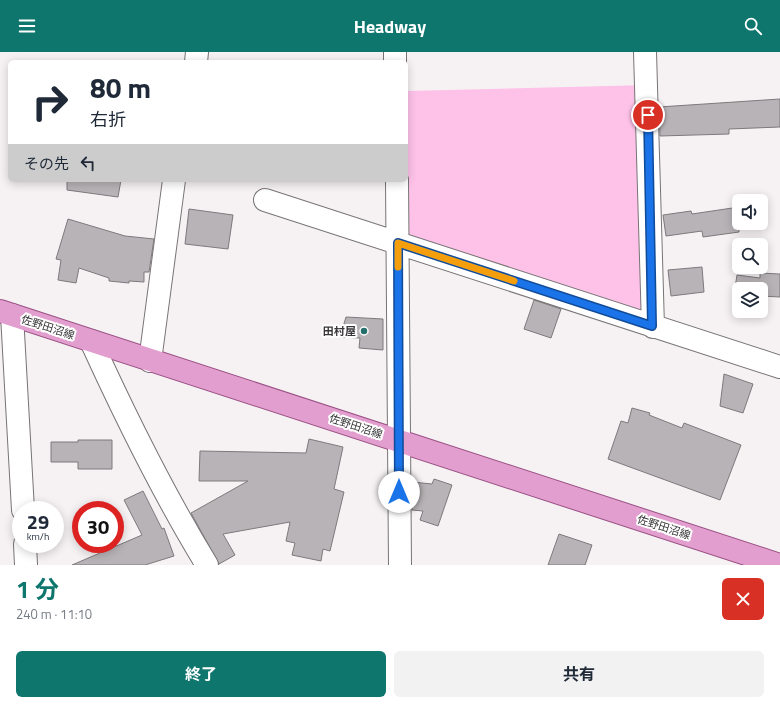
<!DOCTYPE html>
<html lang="ja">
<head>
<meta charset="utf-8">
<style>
	:root { --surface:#fff; --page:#f2f2f3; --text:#1f2937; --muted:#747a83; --accent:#0f766e }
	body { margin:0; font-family:"Titillium Web","Noto Sans JP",sans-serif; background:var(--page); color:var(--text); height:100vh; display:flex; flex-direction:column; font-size:15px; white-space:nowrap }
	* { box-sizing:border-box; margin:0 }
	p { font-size:13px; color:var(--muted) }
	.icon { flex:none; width:22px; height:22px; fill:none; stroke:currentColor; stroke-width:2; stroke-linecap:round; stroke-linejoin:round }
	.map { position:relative; height:513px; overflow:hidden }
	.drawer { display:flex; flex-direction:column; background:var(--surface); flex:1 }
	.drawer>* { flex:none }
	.hud { position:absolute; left:8px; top:8px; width:400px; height:122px; border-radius:6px; box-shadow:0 2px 10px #0003; background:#fff; color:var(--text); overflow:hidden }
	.fabs { position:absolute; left:732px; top:142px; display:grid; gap:8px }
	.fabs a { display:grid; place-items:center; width:36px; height:36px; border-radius:6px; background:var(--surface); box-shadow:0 2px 10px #0003; font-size:20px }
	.speed { position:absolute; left:12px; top:449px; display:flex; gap:8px; font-size:20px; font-weight:700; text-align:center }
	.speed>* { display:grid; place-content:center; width:52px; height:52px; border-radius:50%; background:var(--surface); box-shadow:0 2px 10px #0003; line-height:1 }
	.speed small { font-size:10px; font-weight:400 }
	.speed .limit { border:6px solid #d22; background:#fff; color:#111 }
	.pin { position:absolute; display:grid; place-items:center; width:34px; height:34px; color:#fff; margin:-17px; border:2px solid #fff; border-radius:50%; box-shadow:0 1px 4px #0007 }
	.me { position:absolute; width:44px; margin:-22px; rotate:0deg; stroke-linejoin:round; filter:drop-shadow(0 0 3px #0008) }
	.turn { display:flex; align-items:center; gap:14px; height:84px; padding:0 16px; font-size:18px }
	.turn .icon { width:52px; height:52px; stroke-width:2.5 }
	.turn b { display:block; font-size:28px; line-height:34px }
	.then { display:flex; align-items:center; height:38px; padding:0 16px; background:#0003; gap:8px; font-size:15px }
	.round { display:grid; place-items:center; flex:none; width:42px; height:42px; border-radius:6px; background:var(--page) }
	.head { display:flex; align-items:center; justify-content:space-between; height:68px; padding:0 16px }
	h1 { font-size:24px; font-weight:700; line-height:30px; color:var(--accent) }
	.button { display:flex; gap:8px; margin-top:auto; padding:8px 16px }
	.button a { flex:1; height:46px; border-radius:6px; background:var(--accent); color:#fff; font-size:16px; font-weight:700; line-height:46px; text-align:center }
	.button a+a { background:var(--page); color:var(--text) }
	header { display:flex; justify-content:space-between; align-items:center; height:52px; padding:0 16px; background:var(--accent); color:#fff; font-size:18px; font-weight:700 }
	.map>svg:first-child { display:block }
	.green { fill:#fec2e9 }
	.building { fill:#b8b3b6; stroke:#7e797c }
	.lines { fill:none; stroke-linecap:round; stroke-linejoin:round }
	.minor-casing { stroke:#787476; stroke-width:24 }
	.major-casing { stroke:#9a5084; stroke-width:24 }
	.minor { stroke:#fff; stroke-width:22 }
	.major { stroke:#e29ece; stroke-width:22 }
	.route-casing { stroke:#114b97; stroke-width:10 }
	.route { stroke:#1a73e8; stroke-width:7 }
	.slow { stroke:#f59e0b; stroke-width:7 }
	.poi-dot { fill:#246e6b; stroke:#fff; stroke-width:1.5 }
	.labels { text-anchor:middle; stroke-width:4; stroke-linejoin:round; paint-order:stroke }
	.street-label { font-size:11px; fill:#383638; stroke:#fff }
	.poi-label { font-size:11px; font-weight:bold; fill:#383638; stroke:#fff; text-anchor:end }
</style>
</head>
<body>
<header><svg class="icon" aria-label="menu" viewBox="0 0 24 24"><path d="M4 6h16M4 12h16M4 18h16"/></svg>Headway<svg class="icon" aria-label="search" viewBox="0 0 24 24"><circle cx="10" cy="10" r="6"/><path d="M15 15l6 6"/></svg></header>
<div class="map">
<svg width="780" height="513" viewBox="0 0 780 513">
	<rect width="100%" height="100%" fill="#f6f2f4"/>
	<path class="green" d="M647,33L653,275L398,191L406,128V39Z"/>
	<path class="building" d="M780,47V75L729,77V82L660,84L659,55Z
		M67,128H121L118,145L67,138Z
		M739,155V180L703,185L702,179L666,184L663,163L691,159L692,162Z
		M189,157L233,163L228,197L185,192Z
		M68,167L125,184L154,187L149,220H144V230L129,229V231L109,229V226L79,216L76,231L58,228L61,208L56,207Z
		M702,215L704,240L671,244L668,218Z
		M760,221L780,222V245L761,244V237H739V242H734L737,223L760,226Z
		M534,248L561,257L551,286L524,277Z
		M346,265L383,267V298L359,296L360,286L340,285Z
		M724,322L753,332L743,361L720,354Z
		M632,356L650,361L649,363L682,376L684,371L741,393L720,448L608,407L621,369L628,371Z
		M309,387L343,395L334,437L344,440L330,499L323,497L321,509L292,503L295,491L286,489L290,470L223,482L235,503L219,512L191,461L248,429H199L200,399L306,401Z
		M78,388H112V417H78V410H51V390H78Z
		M434,427L452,433L438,474L420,468L423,459L412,458V430L432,432Z
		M143,439L162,477L164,476L174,504L145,513H72L142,483L124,448Z
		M559,482L592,493L585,513H548Z"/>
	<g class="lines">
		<g class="minor-casing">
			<path id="minor" d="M645,0L653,275
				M196,10L197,0
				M395,10V0
				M397,128L400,513
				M265,148L780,315
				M12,263L23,458
				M91,289C126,366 163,441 207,513
				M150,309L174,128
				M25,492L26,513"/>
		</g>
		<g class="major-casing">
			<path id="major" d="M0,259L780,513"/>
		</g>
		<use href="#minor" class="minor"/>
		<use href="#major" class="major"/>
	</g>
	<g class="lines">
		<g class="route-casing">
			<path id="route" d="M399,440L398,191L652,274L648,63"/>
		</g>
		<use href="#route" class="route"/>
		<path class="slow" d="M398,215V191L514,229"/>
	</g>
	<circle class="poi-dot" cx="364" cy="279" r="4"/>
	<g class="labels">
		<g class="street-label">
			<text transform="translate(48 275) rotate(18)" y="4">佐野田沼線</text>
			<text transform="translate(356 374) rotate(18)" y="4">佐野田沼線</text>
			<text transform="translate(664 475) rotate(18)" y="4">佐野田沼線</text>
		</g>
		<g class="poi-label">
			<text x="356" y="283">田村屋</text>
		</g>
	</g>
</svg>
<div class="fabs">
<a><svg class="icon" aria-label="sound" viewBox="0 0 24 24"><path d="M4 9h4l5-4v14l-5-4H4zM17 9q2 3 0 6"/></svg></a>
<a><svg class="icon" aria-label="search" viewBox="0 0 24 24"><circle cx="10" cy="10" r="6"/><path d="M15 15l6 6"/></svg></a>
<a><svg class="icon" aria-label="layers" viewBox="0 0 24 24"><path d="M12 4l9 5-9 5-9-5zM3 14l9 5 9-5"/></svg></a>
</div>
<div class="speed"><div>29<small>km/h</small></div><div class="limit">30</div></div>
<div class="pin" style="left:648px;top:63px;background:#d93025"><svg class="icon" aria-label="arrive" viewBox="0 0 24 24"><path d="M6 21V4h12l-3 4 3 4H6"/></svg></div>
<svg class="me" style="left:399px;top:440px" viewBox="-20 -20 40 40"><circle r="19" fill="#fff"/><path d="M0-13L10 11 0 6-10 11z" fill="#1a73e8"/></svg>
<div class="hud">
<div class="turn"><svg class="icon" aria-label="right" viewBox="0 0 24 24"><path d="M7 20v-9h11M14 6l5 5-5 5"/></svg><div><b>80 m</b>右折</div></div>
<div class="then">その先<svg class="icon" aria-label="left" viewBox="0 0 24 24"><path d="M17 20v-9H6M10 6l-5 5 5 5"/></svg></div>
</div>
</div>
<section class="drawer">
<div class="head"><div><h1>1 分</h1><p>240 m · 11:10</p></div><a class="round" style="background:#d93025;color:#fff"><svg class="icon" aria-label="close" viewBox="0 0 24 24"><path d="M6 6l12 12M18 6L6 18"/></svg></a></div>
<div class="button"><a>終了</a><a>共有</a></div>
</section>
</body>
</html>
